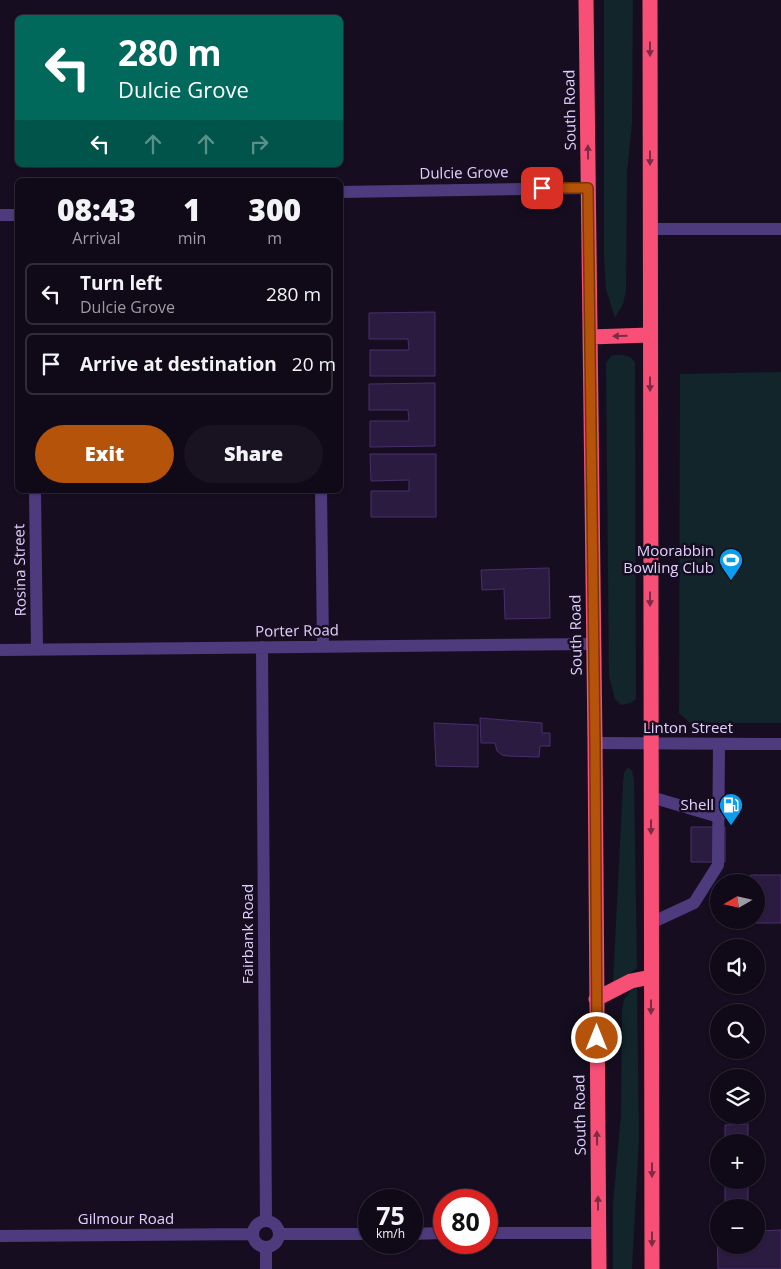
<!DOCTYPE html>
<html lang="en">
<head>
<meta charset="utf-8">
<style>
	:root { --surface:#100a18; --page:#191321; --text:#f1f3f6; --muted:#9c9aa2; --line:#302b37; --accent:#b45309 }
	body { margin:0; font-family:"Open Sans",sans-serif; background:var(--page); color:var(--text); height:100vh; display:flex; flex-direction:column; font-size:19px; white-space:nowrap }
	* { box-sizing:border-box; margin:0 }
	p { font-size:16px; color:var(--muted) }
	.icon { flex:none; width:28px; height:28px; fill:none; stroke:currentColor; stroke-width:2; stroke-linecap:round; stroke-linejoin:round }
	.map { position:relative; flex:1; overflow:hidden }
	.details { position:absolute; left:15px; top:178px; width:328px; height:315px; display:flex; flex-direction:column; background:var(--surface); border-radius:8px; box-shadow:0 1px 4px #0004,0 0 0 1px var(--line) }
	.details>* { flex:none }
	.guide { position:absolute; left:15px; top:15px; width:328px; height:152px; border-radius:8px; box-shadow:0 1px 4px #0004,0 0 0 1px var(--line); background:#00695c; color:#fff; overflow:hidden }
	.needle { width:32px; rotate:261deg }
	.controls { position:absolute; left:710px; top:874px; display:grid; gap:10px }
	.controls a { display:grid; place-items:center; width:55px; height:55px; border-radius:50%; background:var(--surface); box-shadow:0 1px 4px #0004,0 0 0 1px var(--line); font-size:25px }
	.speed { position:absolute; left:358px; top:1189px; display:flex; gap:10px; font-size:25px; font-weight:700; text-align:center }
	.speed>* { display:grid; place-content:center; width:65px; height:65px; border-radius:50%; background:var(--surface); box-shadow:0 1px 4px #0004,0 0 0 1px var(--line); line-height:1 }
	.speed small { font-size:12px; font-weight:400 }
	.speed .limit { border:8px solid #d22; background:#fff; color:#111 }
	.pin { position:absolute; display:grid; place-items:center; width:42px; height:42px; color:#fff; margin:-21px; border-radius:10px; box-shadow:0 2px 8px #0006 }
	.me { position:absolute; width:55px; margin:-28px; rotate:0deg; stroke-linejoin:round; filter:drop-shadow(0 0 4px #0008) }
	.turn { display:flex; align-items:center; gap:18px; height:105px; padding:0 20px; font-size:22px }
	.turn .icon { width:65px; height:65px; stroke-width:2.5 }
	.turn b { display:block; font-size:35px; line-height:42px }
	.lanes { display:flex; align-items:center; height:48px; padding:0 20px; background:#0003; justify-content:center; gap:25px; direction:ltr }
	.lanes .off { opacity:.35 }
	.eta { display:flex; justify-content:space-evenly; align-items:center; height:85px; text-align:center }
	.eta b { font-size:30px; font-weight:800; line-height:35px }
	.cta { display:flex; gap:10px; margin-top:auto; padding:10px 20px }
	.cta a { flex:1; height:58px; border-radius:30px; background:var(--accent); color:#fff; font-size:20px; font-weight:800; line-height:58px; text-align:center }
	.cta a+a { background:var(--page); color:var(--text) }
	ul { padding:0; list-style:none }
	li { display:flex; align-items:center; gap:15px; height:62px; margin:0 10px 8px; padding:0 10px; border:2px solid var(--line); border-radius:8px }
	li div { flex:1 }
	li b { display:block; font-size:19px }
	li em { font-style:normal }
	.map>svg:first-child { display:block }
	.green { fill:#11252a }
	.building { fill:#2c1b40; stroke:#492e6b }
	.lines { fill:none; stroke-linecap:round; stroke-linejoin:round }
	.minor { stroke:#4e3b7d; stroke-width:12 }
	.highway { stroke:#f84f76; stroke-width:15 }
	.oneway { fill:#7c2b47 }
	.route-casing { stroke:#753606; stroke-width:12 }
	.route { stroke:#b45309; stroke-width:9 }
	.labels { text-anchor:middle; stroke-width:5; stroke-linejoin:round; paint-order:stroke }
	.street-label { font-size:15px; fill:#e0cffd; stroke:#160e20 }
	.poi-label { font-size:15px; fill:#e0cffd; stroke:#160e20; text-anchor:end }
</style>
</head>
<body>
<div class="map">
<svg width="781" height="1269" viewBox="0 0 781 1269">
	<rect width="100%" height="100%" fill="#160e20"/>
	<path class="green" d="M604,0H633L632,123L627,173L626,291L623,304L615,318L606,289L604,257Z
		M615,355C624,355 630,355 635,362L636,699L631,703L621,705L615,699L609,676L606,363L611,356Z
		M340,365H343L344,409H340Z
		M781,372V723H690L679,713L680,374Z
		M628,767L632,771L634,779L637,968L621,980L613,983L623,784L624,773Z
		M633,987H637L639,1139L632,1269H613V1204L621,1115L622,1010L624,1000Z"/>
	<path class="building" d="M435,312V376H370V350H409L408,339H369V313Z
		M435,383V446L370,447V421H409L408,410H369V384Z
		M370,454H436V517H371V491H409V480L371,481Z
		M549,568L550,618L505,619L504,589L482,590L481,570Z
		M480,718L542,723V733H550V746H540L539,757L508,756L502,755L497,751L495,743H481Z
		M434,723L478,725V767L436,766Z
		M691,827H725V862H691Z
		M751,875H781V923H741V920H756V882H744Z
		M748,1124V1142H725V1125Z
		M725,1180H748V1208H725Z
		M781,1230V1269H718L717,1231H719V1245H756V1231Z"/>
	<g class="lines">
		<path class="minor" d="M340,192L588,188
			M0,215H18
			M650,229H781
			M35,490L37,649
			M321,490L323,646
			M262,647L266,1221
			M0,650L594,644
			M595,743L781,744
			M651,797L719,817
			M651,923L694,903L718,865L719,744
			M253 1234a13 13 0 1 1 26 0a13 13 0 1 1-26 0Z
			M486,1233H598
			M279,1234H369
			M411,1234L444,1233
			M0,1236L252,1234
			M266,1248V1269"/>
		<path class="highway" d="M586,0L595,743L599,1269
			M650,0L652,1269
			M590,337L650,335
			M596,999L631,981L651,977"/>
	</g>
	<defs><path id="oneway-solid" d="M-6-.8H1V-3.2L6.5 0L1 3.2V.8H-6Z" transform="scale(1.25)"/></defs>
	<g class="oneway">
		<use href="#oneway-solid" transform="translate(650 49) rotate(90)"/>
		<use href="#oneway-solid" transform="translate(588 152) rotate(-91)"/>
		<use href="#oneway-solid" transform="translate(650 158) rotate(90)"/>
		<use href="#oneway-solid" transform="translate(620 336) rotate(179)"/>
		<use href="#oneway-solid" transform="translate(650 384) rotate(90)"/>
		<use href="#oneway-solid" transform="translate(650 599) rotate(90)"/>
		<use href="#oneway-solid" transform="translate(651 827) rotate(90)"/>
		<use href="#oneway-solid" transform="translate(651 1007) rotate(90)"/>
		<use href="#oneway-solid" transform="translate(597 1138) rotate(-91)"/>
		<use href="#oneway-solid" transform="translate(652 1170) rotate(90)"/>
		<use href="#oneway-solid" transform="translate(598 1203) rotate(-90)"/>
		<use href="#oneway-solid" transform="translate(652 1239) rotate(90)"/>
	</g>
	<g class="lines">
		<g class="route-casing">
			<path id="route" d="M542,188H588L595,743L597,1038"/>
		</g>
		<use href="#route" class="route"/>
	</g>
	<defs>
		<g id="stadium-pin" transform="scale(1.25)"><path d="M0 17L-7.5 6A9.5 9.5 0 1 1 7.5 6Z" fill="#0a9fee" stroke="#160e20"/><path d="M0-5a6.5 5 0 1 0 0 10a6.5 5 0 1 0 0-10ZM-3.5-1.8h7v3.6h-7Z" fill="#fff"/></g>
		<g id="fuel-pin" transform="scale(1.25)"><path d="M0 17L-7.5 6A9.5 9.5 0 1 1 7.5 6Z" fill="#0a9fee" stroke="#160e20"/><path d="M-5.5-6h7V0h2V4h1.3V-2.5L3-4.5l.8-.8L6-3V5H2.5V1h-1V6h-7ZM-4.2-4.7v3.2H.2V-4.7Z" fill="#fff"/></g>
	</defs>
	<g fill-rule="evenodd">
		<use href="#stadium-pin" x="731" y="560"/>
		<use href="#fuel-pin" x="731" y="805"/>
	</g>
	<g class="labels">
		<g class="street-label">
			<text transform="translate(570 110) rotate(-91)" y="5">South Road</text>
			<text transform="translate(464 173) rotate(-1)" y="5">Dulcie Grove</text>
			<text transform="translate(20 570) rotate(-91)" y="5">Rosina Street</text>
			<text transform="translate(297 631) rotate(-1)" y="5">Porter Road</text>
			<text transform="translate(576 635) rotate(-91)" y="5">South Road</text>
			<text x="688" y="733">Linton Street</text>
			<text transform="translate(248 934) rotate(-90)" y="5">Fairbank Road</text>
			<text transform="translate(580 1115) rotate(-91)" y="5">South Road</text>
			<text x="126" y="1224">Gilmour Road</text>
		</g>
		<g class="poi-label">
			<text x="714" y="556">Moorabbin<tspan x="714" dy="17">Bowling Club</tspan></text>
			<text x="714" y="810">Shell</text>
		</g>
	</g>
</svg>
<div class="controls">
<a><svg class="needle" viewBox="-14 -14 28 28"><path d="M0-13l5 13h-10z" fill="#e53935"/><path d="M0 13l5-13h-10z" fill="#9c9aa2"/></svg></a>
<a><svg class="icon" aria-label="sound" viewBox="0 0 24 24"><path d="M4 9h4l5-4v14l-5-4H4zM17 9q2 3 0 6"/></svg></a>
<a><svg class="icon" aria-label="search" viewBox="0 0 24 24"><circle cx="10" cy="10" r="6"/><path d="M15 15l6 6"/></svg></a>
<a><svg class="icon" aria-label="layers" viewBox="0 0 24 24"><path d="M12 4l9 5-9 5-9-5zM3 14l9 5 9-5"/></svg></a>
<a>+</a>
<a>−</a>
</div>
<div class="speed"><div>75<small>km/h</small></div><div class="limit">80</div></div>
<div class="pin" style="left:542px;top:188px;background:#d93025"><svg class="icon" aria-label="arrive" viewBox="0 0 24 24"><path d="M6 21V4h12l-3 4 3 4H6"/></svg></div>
<svg class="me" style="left:597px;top:1038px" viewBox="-20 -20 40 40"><circle r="17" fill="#b45309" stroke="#fff" stroke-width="3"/><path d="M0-11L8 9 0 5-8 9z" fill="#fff"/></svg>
<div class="guide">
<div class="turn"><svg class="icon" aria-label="left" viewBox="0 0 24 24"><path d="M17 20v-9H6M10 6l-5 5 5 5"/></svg><div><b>280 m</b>Dulcie Grove</div></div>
<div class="lanes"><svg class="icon" aria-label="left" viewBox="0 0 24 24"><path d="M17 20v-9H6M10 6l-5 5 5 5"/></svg><svg class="icon off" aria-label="ahead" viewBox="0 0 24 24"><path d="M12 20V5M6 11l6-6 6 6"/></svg><svg class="icon off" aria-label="ahead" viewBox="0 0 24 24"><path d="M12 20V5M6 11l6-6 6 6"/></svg><svg class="icon off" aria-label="right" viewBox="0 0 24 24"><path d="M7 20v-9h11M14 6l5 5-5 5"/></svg></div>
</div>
<section class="details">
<div class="eta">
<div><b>08:43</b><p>Arrival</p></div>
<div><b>1</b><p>min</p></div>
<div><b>300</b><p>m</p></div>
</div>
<ul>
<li><svg class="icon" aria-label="left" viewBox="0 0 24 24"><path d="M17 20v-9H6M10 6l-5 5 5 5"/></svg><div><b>Turn left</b><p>Dulcie Grove</p></div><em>280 m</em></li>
<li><svg class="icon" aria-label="arrive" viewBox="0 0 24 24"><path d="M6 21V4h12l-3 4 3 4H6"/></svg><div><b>Arrive at destination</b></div><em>20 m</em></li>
</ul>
<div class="cta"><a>Exit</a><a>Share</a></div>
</section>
</div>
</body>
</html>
